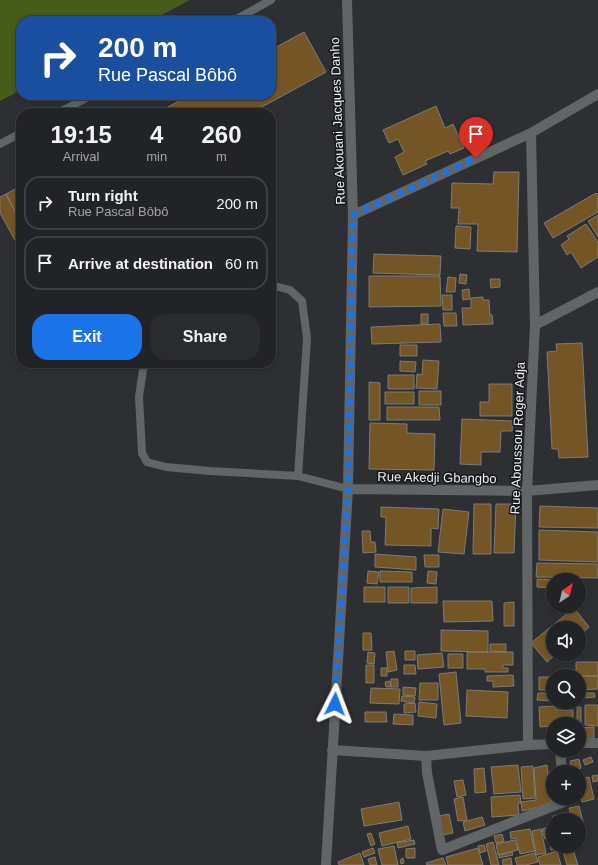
<!DOCTYPE html>
<html lang="en">
<head>
<meta charset="utf-8">
<style>
	:root { --surface:#222326; --page:#2a2b2e; --text:#f1f3f6; --muted:#a2a4a7; --line:#3f4043; --accent:#1a73e8 }
	body { margin:0; font-family:Arial,sans-serif; background:var(--page); color:var(--text); height:100vh; display:flex; flex-direction:column; font-size:15px; white-space:nowrap }
	* { box-sizing:border-box; margin:0 }
	p { font-size:13px; color:var(--muted) }
	.icon { flex:none; width:22px; height:22px; fill:none; stroke:currentColor; stroke-width:2; stroke-linecap:round; stroke-linejoin:round }
	.map { position:relative; flex:1; overflow:hidden }
	.details { position:absolute; left:16px; top:108px; width:260px; height:260px; display:flex; flex-direction:column; background:var(--surface); border-radius:16px; box-shadow:0 2px 6px #0003,0 0 0 1px var(--line) }
	.details>* { flex:none }
	.top-card { position:absolute; left:16px; top:16px; width:260px; height:84px; border-radius:16px; box-shadow:0 2px 6px #0003,0 0 0 1px var(--line); background:#1a4fa0; color:#fff; overflow:hidden }
	.needle { width:26px; rotate:35deg }
	.buttons { position:absolute; left:546px; top:573px; display:grid; gap:8px }
	.buttons a { display:grid; place-items:center; width:40px; height:40px; border-radius:50%; background:var(--surface); box-shadow:0 2px 6px #0003,0 0 0 1px var(--line); font-size:20px }
	.pin { position:absolute; display:grid; place-items:center; width:34px; height:34px; color:#fff; margin:-41px -17px; border-radius:50% 50% 50% 0; rotate:-45deg; box-shadow:0 0 4px #0007 }
	.pin .icon { rotate:45deg }
	.me { position:absolute; width:44px; margin:-22px; rotate:3deg; stroke-linejoin:round; filter:drop-shadow(0 0 3px #0008) }
	.turn { display:flex; align-items:center; gap:14px; height:84px; padding:0 16px; font-size:18px }
	.turn .icon { width:52px; height:52px; stroke-width:2.5 }
	.turn b { display:block; font-size:28px; line-height:34px }
	.eta { display:flex; justify-content:space-evenly; align-items:center; height:68px; text-align:center }
	.eta b { font-size:24px; font-weight:700; line-height:28px }
	.primary-button { display:flex; gap:8px; margin-top:auto; padding:8px 16px }
	.primary-button a { flex:1; height:46px; border-radius:16px; background:var(--accent); color:#fff; font-size:16px; font-weight:700; line-height:46px; text-align:center }
	.primary-button a+a { background:var(--page); color:var(--text) }
	ul { padding:0; list-style:none }
	li { display:flex; align-items:center; gap:12px; height:54px; margin:0 8px 6px; padding:0 8px; border:2px solid var(--line); border-radius:16px }
	li div { flex:1 }
	li b { display:block; font-size:15px }
	li em { font-style:normal }
	.map>svg:first-child { display:block }
	.green { fill:#455d19 }
	.building { fill:#745626; stroke:#7e7b77 }
	.lines { fill:none; stroke-linecap:round; stroke-linejoin:round }
	.lane { stroke:#626565; stroke-width:8 }
	.street { stroke:#626565; stroke-width:10 }
	.route { stroke:#1a73e8; stroke-width:7; stroke-dasharray:0 12.6 }
	.labels { text-anchor:middle; stroke-width:3; stroke-linejoin:round; paint-order:stroke }
	.street-label { font-size:13px; fill:#eeeff1; stroke:#161719 }
</style>
</head>
<body>
<div class="map">
<svg width="598" height="865" viewBox="0 0 598 865">
	<rect width="100%" height="100%" fill="#2d2f33"/>
	<path class="green" d="M0,0H190L150,21H21V90L0,101Z"/>
	<path class="building" d="M304,32L326,72L251,113H157L190,95H271V50Z
		M436,106L445,128L453,124L464,148L450,154L448,151L425,161L427,164L403,175L395,157L404,152L398,139L389,143L383,130Z
		M494,172H519L517,252L477,251L478,224H458L459,208H451L452,183L493,184Z
		M21,186V223L6,194Z
		M596,193L598,195V212L553,238L544,223Z
		M6,194L21,223V240L16,242L0,213V197Z
		M598,215V237L588,221Z
		M586,224L598,242V257L581,268L571,252L567,255L561,245L569,239L567,236Z
		M456,226L471,227L470,249L455,248Z
		M374,254L441,256L440,275L373,273Z
		M460,274L467,275L466,284L459,283Z
		M369,276H440L441,306L369,307Z
		M448,277L456,278L455,292H446Z
		M490,279H500V287L491,288Z
		M469,289L470,299L463,300L462,290Z
		M442,295H452V310H443Z
		M483,297V300H489L490,315H492L493,324L463,325L462,308H471V298Z
		M443,313H456L457,326H444Z
		M421,314H428V324H421Z
		M440,324L441,342L372,344L371,327Z
		M582,343L588,457L559,458L558,449H552L547,352L557,351L556,344Z
		M400,345H417V356H400Z
		M423,360L439,361L437,389L416,388L417,374L422,375Z
		M400,361L416,362L415,372L400,371Z
		M388,375H414V389H388Z
		M369,382L380,383V420H369Z
		M489,384H512V416H480V402H489Z
		M419,391H441V405H419Z
		M385,392H414V404H385Z
		M387,407H439L440,420H387Z
		M462,419L513,421L512,431H501L500,452H481V465L460,464Z
		M370,423L407,424V433L435,434L434,470L369,469Z
		M474,504H491V554H473Z
		M496,504H516L514,553H494Z
		M540,506L598,508V528L539,527Z
		M381,507L439,509L438,529L431,528V546L385,545L386,517H381Z
		M443,509L469,512L464,554L438,552Z
		M539,530L598,532V562L539,560Z
		M362,531H370L371,542H375L376,552L363,553Z
		M375,554L416,557V570L375,567Z
		M424,555H439V567H425Z
		M537,563L598,564V578L536,577Z
		M368,571L379,572L377,584L367,583Z
		M380,571L412,572V582H380Z
		M428,571L437,572L436,584L427,583Z
		M537,579L555,580H553V588L537,587Z
		M364,587H385V602H364Z
		M388,587H409V603H388Z
		M437,587V603H411V588Z
		M443,601H492L493,621L444,622Z
		M514,602V626H504V603Z
		M574,608L589,627L579,636V628H553V654H556L547,662L531,643Z
		M441,630L488,631V652L441,651Z
		M363,633H371L372,650H363Z
		M490,644H506V652L490,651Z
		M394,651L397,670L388,672L386,652Z
		M405,651H415V660H405Z
		M368,652L375,653L374,664L367,663Z
		M467,652H513V665H503V668H508V672H485V669H467Z
		M442,653L444,667L418,669L417,655Z
		M448,654H463V668H448Z
		M576,662H598V676H576Z
		M366,665H374V683H366Z
		M404,665H415L416,674H404Z
		M381,668H387V676H381Z
		M456,672L461,723L444,725L439,674Z
		M513,675L514,686L493,687V681H487V676Z
		M579,676H598V689L579,690Z
		M539,677H553V690H539Z
		M391,679H398V687H391Z
		M390,681L391,687H386L385,682Z
		M420,683H438V700H419Z
		M403,687L416,688L415,696L403,695Z
		M371,688L400,689L399,704L370,703Z
		M467,690L508,692L507,718L466,716Z
		M538,693H552V701L537,700Z
		M586,693H594L595,697L586,698Z
		M402,696L415,697L414,703L401,701Z
		M419,702L437,704L436,718L418,716Z
		M415,703L416,712L404,713V704Z
		M585,705H598V726L585,725Z
		M556,706V710H573V724H553V726L540,727L539,707Z
		M577,707H581V723H577Z
		M365,712H386L387,722H365Z
		M394,714L413,715V725L393,724Z
		M594,727V741H579V728Z
		M591,757L593,762L585,765L583,760Z
		M579,759L581,768L572,770L570,761Z
		M518,765L521,792L494,794L491,767Z
		M547,765L552,804L522,811L521,802L536,800L534,768Z
		M533,766L535,798L523,799L521,767Z
		M484,768L486,792L475,793L474,769Z
		M598,775V781L593,782L592,776Z
		M589,777L594,799L582,802L579,787V779Z
		M463,780L466,795L457,797L454,781Z
		M520,795L521,803H518L519,815L492,817L491,797Z
		M463,797L467,820L458,821L454,799Z
		M399,802L402,820L364,826L361,809Z
		M579,806L585,829L579,831V820H572L569,808Z
		M566,813L568,820H553V816Z
		M449,814L453,833L442,835L438,816Z
		M482,817L485,825L465,831L463,822Z
		M408,826L411,839L382,846L379,833Z
		M552,826L553,837L545,839L542,829Z
		M530,829L535,851L520,854L516,838L511,839L510,832Z
		M541,829L546,853L536,855L532,831Z
		M371,833L375,844L371,846L367,834Z
		M502,834L504,841L496,843L494,836Z
		M553,838V846H558L559,849L551,850L549,839Z
		M414,840L415,844L398,848L397,843Z
		M515,840L518,850L498,855L496,844Z
		M493,842L499,865H491L486,844Z
		M484,845L486,851L480,853L478,846Z
		M394,846L398,865H382L378,849Z
		M568,846H572L578,865H567L562,848Z
		M373,848L375,853L364,857L362,852Z
		M415,848V858H406V849Z
		M478,848L483,865H448L446,857Z
		M557,851L561,865H540L538,857Z
		M512,852L513,855L499,858V855Z
		M360,853L364,865H339L338,862Z
		M535,853L538,862L526,865H517L515,858Z
		M375,857L377,865H370L368,859Z
		M403,858L404,863L401,864L400,860Z
		M443,858L446,865H427L426,863Z
		M511,858L512,865H503L502,860Z"/>
	<g class="lines">
		<path class="lane" d="M233,21L271,0
			M58,113L92,95
			M0,144L21,133
			M271,285L290,290L302,301L307,338L298,476
			M144,363L139,397L142,453L147,462L166,467L210,471L298,476L348,489"/>
		<path class="street" d="M353,215L531,133L598,94
			M535,325L598,292
			M348,489L527,491L598,485
			M579,743H598
			M528,745L527,491L535,325L531,133
			M332,750L426,756L528,745L553,744
			M560,750L562,772
			M426,756L427,773L442,850L566,801L565,798
			M326,865L348,489L353,215L347,0"/>
	</g>
	<g class="lines">
		<path class="route" d="M335,704L348,489L353,215L476,158"/>
	</g>
	<g class="labels">
		<g class="street-label">
			<text transform="translate(337 121) rotate(-92)" y="5">Rue Akouani Jacques Danho</text>
			<text transform="translate(517 438) rotate(-88)" y="5">Rue Aboussou Roger Adja</text>
			<text transform="translate(437 477) rotate(1)" y="5">Rue Akedji Gbangbo</text>
		</g>
	</g>
</svg>
<div class="buttons">
<a><svg class="needle" viewBox="-14 -14 28 28"><path d="M0-13l5 13h-10z" fill="#e53935"/><path d="M0 13l5-13h-10z" fill="#a2a4a7"/></svg></a>
<a><svg class="icon" aria-label="sound" viewBox="0 0 24 24"><path d="M4 9h4l5-4v14l-5-4H4zM17 9q2 3 0 6"/></svg></a>
<a><svg class="icon" aria-label="search" viewBox="0 0 24 24"><circle cx="10" cy="10" r="6"/><path d="M15 15l6 6"/></svg></a>
<a><svg class="icon" aria-label="layers" viewBox="0 0 24 24"><path d="M12 4l9 5-9 5-9-5zM3 14l9 5 9-5"/></svg></a>
<a>+</a>
<a>−</a>
</div>
<div class="pin" style="left:476px;top:158px;background:#d93025"><svg class="icon" aria-label="arrive" viewBox="0 0 24 24"><path d="M6 21V4h12l-3 4 3 4H6"/></svg></div>
<svg class="me" style="left:335px;top:704px" viewBox="-20 -20 40 40"><path d="M0-17L14 15 0 8-14 15z" fill="#1a73e8" stroke="#fff" stroke-width="4"/></svg>
<div class="top-card">
<div class="turn"><svg class="icon" aria-label="right" viewBox="0 0 24 24"><path d="M7 20v-9h11M14 6l5 5-5 5"/></svg><div><b>200 m</b>Rue Pascal Bôbô</div></div>
</div>
<section class="details">
<div class="eta">
<div><b>19:15</b><p>Arrival</p></div>
<div><b>4</b><p>min</p></div>
<div><b>260</b><p>m</p></div>
</div>
<ul>
<li><svg class="icon" aria-label="right" viewBox="0 0 24 24"><path d="M7 20v-9h11M14 6l5 5-5 5"/></svg><div><b>Turn right</b><p>Rue Pascal Bôbô</p></div><em>200 m</em></li>
<li><svg class="icon" aria-label="arrive" viewBox="0 0 24 24"><path d="M6 21V4h12l-3 4 3 4H6"/></svg><div><b>Arrive at destination</b></div><em>60 m</em></li>
</ul>
<div class="primary-button"><a>Exit</a><a>Share</a></div>
</section>
</div>
</body>
</html>
